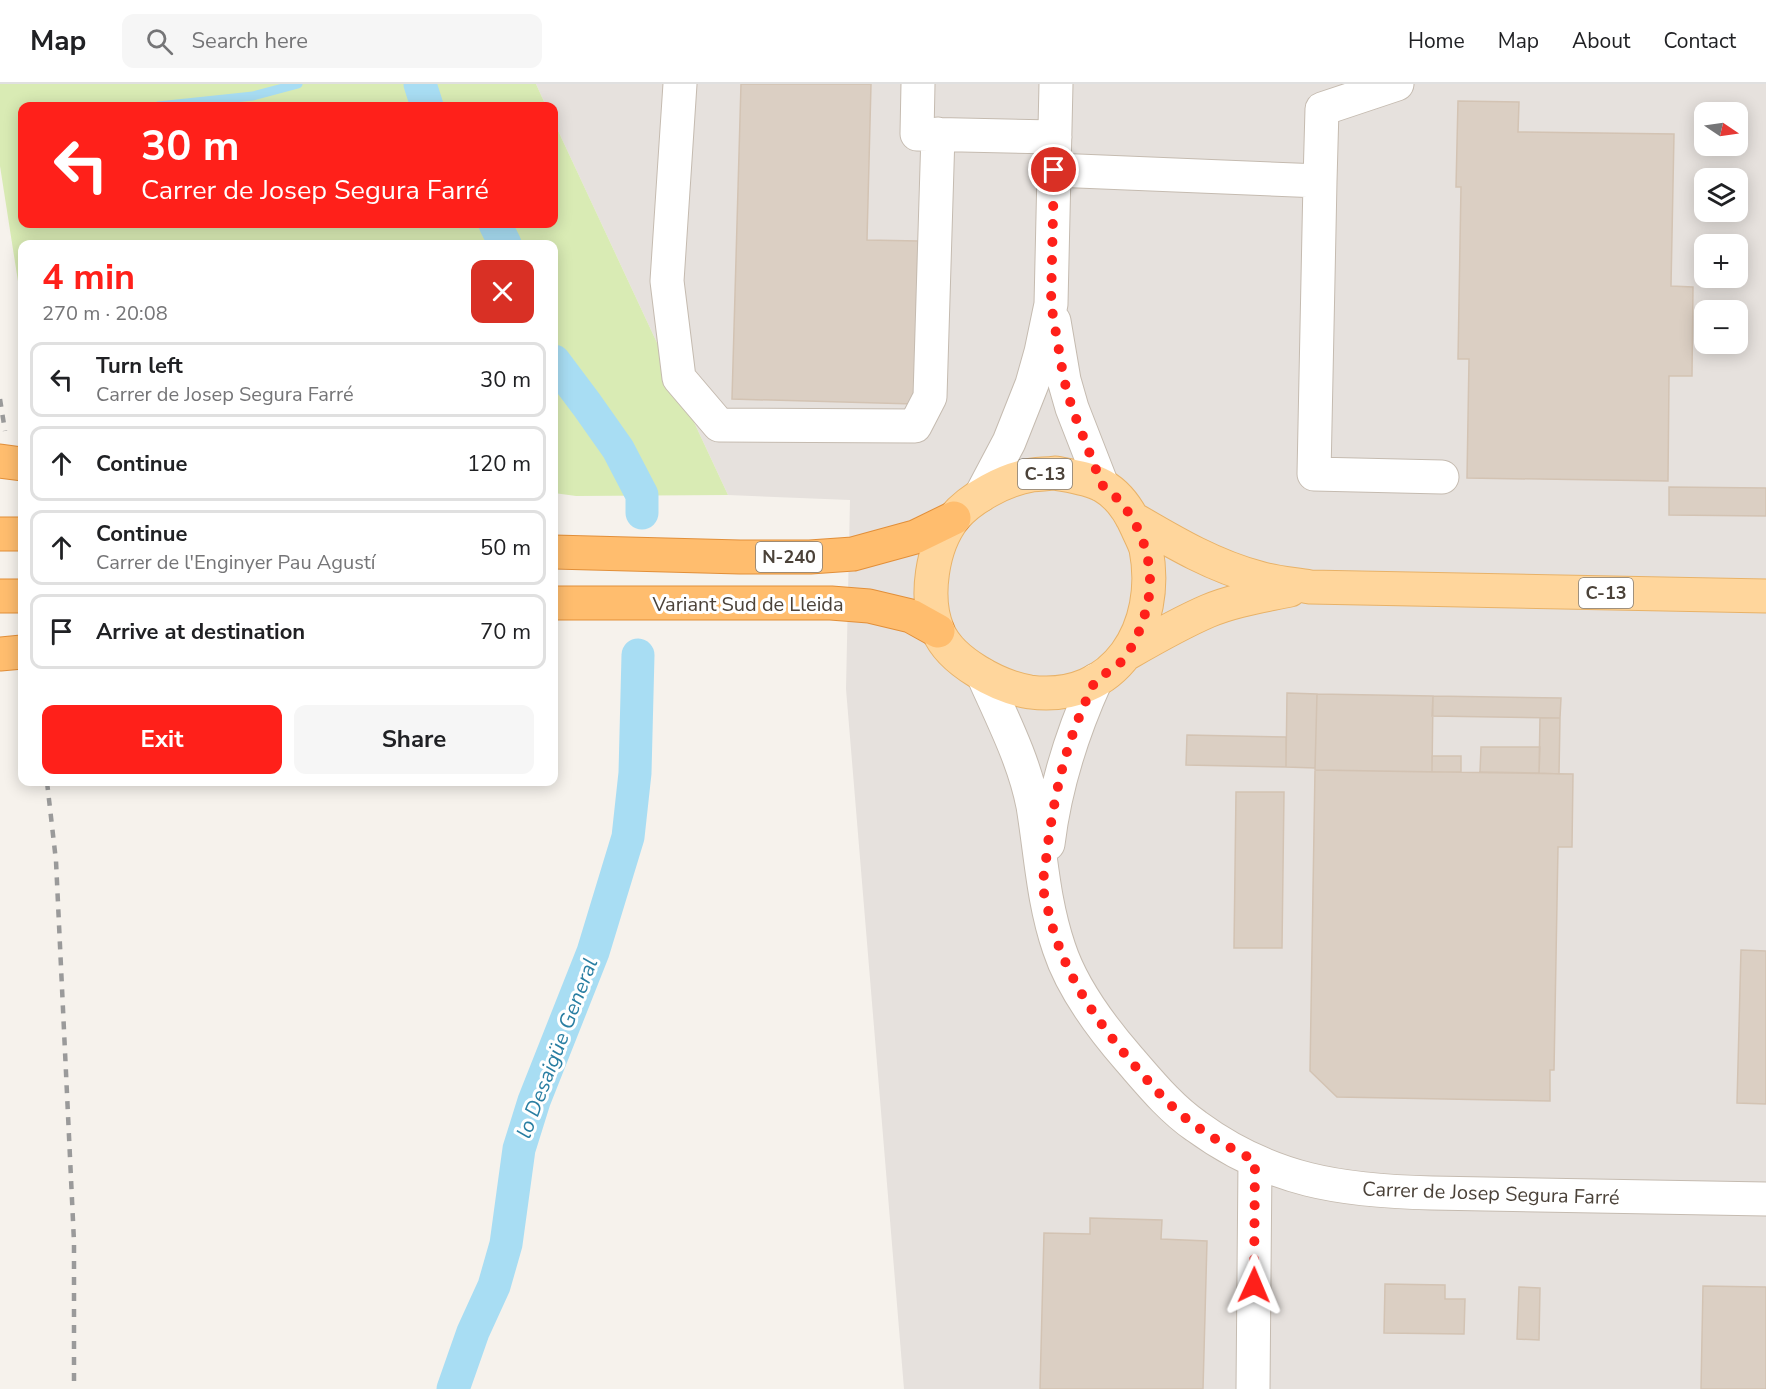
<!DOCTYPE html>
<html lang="en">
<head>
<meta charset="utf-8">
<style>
	:root { --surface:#fff; --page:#f6f6f6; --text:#202124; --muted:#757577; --line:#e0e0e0; --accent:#ff201a }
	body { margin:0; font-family:"Nunito Sans",sans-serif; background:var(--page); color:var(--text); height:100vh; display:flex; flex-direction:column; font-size:22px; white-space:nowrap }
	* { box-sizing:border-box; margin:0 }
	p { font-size:20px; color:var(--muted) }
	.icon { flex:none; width:33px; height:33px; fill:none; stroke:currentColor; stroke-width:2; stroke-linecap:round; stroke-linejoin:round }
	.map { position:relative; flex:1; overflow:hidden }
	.drawer { position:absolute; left:18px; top:156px; width:540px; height:546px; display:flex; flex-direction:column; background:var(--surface); border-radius:12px; box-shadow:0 3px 15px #0003 }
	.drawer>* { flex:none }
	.hud { position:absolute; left:18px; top:18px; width:540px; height:126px; border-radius:12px; box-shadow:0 3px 15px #0003; background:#ff201a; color:#fff; overflow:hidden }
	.needle { width:39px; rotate:103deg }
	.tools { position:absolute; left:1694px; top:18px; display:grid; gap:12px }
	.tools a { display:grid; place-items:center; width:54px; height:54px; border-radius:12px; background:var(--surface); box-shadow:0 3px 15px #0003; font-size:30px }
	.pin { position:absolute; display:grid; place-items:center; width:51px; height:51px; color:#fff; margin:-26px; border:3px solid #fff; border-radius:50%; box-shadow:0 2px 6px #0007 }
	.me { position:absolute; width:66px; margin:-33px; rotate:1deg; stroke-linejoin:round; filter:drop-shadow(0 0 4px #0008) }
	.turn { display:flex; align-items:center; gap:21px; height:126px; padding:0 24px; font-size:27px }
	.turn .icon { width:78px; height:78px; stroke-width:2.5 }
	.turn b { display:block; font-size:42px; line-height:51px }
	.round { display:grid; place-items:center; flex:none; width:63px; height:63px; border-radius:12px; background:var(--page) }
	.headline { display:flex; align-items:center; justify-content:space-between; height:102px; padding:0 24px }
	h1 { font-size:36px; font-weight:700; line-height:45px; color:var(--accent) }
	.primary-button { display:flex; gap:12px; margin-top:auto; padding:12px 24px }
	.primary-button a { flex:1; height:69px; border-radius:12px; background:var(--accent); color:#fff; font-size:24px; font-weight:700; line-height:69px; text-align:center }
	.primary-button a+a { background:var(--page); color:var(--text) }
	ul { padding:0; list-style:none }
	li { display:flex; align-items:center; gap:18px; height:75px; margin:0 12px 9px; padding:0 12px; border:3px solid var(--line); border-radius:12px }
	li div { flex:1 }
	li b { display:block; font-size:22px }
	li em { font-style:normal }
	header { display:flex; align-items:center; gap:36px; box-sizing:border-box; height:84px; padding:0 30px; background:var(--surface); border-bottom:2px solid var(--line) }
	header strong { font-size:28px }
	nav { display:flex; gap:33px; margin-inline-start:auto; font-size:21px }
	.search { width:420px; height:54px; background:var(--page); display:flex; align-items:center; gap:15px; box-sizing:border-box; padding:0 21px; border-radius:12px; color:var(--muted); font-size:22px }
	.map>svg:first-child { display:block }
	.industrial { fill:#e6e1dd; fill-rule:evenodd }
	.green { fill:#d9ebb4 }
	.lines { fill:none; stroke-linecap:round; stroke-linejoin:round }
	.stream { stroke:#a8ddf3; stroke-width:9 }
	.canal { stroke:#a8ddf3; stroke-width:33 }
	.building { fill:#dbcfc3; stroke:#d3c3b3; stroke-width:1.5 }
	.minor-casing { stroke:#c5bbb0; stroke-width:35 }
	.major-casing { stroke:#e8b268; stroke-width:35 }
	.highway-casing { stroke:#e28f39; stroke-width:35 }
	.minor { stroke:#fff; stroke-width:33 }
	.major { stroke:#ffd69c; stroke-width:33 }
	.highway { stroke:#ffbd6e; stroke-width:33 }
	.rail { stroke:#9a9a9a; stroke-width:4.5; stroke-dasharray:8 8; stroke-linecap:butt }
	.route { stroke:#ff201a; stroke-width:10; stroke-dasharray:0 18 }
	.labels { text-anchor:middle; stroke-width:6; stroke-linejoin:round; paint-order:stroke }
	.shield { fill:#fff; stroke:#817b74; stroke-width:1.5 }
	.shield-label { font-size:18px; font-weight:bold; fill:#4b4239 }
	.street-label { font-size:20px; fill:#4b4239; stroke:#fff }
	.water-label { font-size:21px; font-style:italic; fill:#297ea2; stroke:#fff }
</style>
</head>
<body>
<header>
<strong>Map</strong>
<div class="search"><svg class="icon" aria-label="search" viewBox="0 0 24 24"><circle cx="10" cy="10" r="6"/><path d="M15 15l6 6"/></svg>Search here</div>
<nav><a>Home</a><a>Map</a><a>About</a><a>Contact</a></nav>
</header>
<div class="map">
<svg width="1766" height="1305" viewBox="0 0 1766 1305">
	<rect width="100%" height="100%" fill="#f6f2ec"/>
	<path class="industrial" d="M536,0H1766V1305H904L846,605L850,416L728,411L554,38V22H546ZM1704,28H1737V62H1704ZM1704,94H1737V128H1704ZM1704,160H1737V194H1704ZM1704,226H1737V260H1704Z"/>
	<path class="green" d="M0,0H536L546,22H22V140H554V38L728,411L576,412L554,409V160H22V223L0,82Z"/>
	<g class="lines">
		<path class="stream" d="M158,22L253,12L298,0"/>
		<path class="canal" d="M420,0L427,22
			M495,140L505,160
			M554,277L587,321L618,365L642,411V429
			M453,1305L473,1248L494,1202L506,1160L519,1065L534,1017L593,868L628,753L635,689L638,571"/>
	</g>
	<path class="building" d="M741,0H871L867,156L918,157L914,320L732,315Z
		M1458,17L1519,18L1518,48L1674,50L1671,202L1693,203L1692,292H1669L1668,397L1467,394L1469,275H1458L1461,103H1456Z
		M1669,403L1766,404V432L1669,431Z
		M1287,609L1317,610L1315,684L1286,683Z
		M1317,610L1433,612L1432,688L1315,686Z
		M1433,612L1561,614L1560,634L1432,632Z
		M1540,634H1560L1559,690L1539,689Z
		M1187,651L1286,653V683L1186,681Z
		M1481,663H1540L1539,689L1480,688Z
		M1432,672H1461V688H1432Z
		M1315,686L1573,690L1572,763H1558L1554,986H1550V1017L1337,1013L1310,987Z
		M1236,708H1284L1282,864H1234Z
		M1741,866L1766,867V1020L1737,1019Z
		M1090,1134L1162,1136L1161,1155L1207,1157L1203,1305H1040L1044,1149L1090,1150Z
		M1385,1200L1445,1201V1215H1465L1464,1250L1384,1249Z
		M1703,1202L1766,1203V1305H1701Z
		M1519,1203L1540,1204L1539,1256L1517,1255Z"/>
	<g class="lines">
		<g class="minor-casing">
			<path id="minor" d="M680,0L667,197L679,294L719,341L915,342L930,313L938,50
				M918,0L917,50L1055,53
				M1054,86L1320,97L1322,25L1397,0
				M1320,97L1314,390L1442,393
				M1054,237L1064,296L1072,324L1102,401
				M981,411L1009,358L1032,300L1041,268L1051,220L1056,0
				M983,591C1002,634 1024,676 1033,722C1041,771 1043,817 1059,864C1072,904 1102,944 1129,975C1150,999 1170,1024 1196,1042C1271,1097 1342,1107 1432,1109L1766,1115
				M1048,760C1055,702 1072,649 1096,596
				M1253,1305L1255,1077"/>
		</g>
		<g class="major-casing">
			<path id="major" d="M1055,389C1071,392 1089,394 1103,402C1119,411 1130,428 1137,444C1140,451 1144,458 1146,465C1161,542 1116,619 1030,608C999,603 951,578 938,547C924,514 932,462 954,434C970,414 1006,395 1032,391C1040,390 1047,390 1055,389Z
				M1132,434C1173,458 1213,482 1259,494C1275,499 1293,500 1310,503L1766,512
				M1128,569C1154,554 1180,539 1208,527C1234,516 1262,512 1290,506"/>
		</g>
		<g class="highway-casing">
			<path id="highway" d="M0,377L22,380
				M0,450H22
				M554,468L740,473H810L853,470L915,453L954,434
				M0,512H22
				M554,519H831L869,522L911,532L938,547
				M0,570L22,568"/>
		</g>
		<use href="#minor" class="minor"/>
		<use href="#major" class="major"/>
		<use href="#highway" class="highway"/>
		<path class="rail" d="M0,315L5,347
			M47,698L56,777L74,1158V1305"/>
	</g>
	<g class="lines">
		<path class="route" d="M1054,86L1051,220L1064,296L1072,324L1102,401C1139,428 1159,481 1146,526C1141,545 1132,568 1117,582C1111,587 1100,591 1095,598C1089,607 1085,620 1080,631C1062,674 1053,721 1047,767C1046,779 1043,791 1043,803C1044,812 1047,821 1049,830C1063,889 1096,937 1135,982C1154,1004 1173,1026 1196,1042C1215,1056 1235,1066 1255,1077L1254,1201"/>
	</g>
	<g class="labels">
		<g class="shield">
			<rect x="1018" y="375" width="54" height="30" rx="4.5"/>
			<rect x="756" y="458" width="66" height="30" rx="4.5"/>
			<rect x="1579" y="494" width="54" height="30" rx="4.5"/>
		</g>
		<g class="shield-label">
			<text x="1045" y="396">C-13</text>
			<text x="789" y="479">N-240</text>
			<text x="1606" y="515">C-13</text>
		</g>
		<g class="street-label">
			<text x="748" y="527">Variant Sud de Lleida</text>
			<text transform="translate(1491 1109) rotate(2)" y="7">Carrer de Josep Segura Farré</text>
		</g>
		<g class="water-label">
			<text transform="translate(557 964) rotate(-69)" y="7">lo Desaigüe General</text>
		</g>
	</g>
</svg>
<div class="tools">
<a><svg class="needle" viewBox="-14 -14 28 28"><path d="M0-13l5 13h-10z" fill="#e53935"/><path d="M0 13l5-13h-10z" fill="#757577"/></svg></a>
<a><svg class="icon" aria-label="layers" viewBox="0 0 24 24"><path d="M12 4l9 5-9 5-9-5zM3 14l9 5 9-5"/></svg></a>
<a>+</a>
<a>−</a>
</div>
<div class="pin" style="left:1054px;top:86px;background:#d93025"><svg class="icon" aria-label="arrive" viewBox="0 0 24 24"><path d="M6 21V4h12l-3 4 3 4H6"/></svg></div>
<svg class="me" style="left:1254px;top:1201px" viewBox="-20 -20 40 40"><path d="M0-17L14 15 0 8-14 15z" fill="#ff201a" stroke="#fff" stroke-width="4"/></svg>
<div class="hud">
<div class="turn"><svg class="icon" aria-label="left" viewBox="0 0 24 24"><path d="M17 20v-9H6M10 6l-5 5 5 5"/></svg><div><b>30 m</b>Carrer de Josep Segura Farré</div></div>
</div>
<section class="drawer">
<div class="headline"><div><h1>4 min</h1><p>270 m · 20:08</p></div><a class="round" style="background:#d93025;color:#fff"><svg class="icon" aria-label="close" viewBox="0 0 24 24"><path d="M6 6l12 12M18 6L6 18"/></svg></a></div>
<ul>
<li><svg class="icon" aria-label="left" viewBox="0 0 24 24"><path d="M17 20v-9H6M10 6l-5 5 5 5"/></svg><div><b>Turn left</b><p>Carrer de Josep Segura Farré</p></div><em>30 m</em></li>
<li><svg class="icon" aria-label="ahead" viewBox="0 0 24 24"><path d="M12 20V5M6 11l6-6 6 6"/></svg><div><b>Continue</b></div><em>120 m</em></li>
<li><svg class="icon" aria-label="ahead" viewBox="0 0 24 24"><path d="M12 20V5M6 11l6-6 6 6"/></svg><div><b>Continue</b><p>Carrer de l'Enginyer Pau Agustí</p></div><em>50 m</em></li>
<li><svg class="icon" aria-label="arrive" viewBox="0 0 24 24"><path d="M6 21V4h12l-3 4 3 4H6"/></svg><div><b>Arrive at destination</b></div><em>70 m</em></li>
</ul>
<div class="primary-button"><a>Exit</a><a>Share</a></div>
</section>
</div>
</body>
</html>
